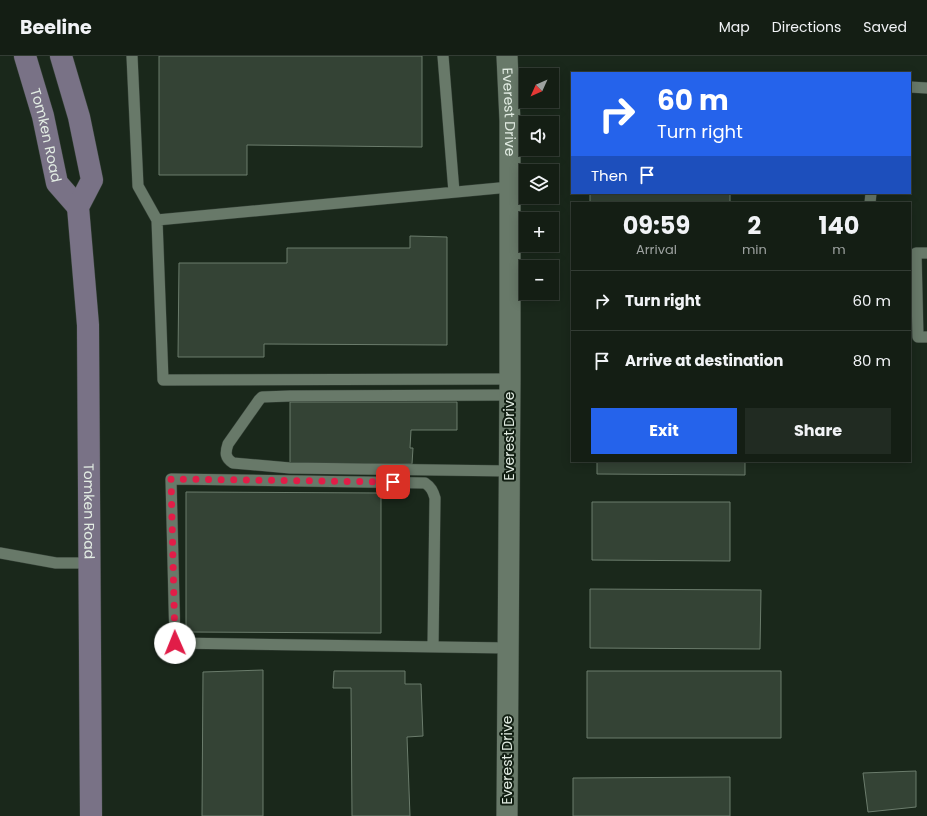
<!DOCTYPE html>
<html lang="en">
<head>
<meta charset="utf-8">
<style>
	:root { --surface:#141e14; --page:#212b22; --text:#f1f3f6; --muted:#9da2a0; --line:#333c34; --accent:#2563eb }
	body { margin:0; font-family:Poppins,sans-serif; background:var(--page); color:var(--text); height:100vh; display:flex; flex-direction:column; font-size:15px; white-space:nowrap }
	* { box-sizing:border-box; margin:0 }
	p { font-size:13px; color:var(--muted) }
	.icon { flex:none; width:22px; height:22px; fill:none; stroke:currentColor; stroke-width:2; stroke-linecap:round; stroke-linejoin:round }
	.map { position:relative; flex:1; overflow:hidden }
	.details { position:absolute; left:571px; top:146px; width:340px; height:260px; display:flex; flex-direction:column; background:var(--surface); border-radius:0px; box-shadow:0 2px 10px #0003,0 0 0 1px var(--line) }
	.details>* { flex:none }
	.top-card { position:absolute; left:571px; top:16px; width:340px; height:122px; border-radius:0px; box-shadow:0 2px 10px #0003,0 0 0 1px var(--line); background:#2563eb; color:#fff; overflow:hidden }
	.needle { width:26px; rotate:225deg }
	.fabs { position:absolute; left:519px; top:12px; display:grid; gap:8px }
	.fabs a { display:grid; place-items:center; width:40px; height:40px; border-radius:0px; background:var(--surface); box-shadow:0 2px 10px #0003,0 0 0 1px var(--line); font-size:20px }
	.pin { position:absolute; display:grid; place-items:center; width:34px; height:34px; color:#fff; margin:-17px; border-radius:8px; box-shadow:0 2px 6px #0006 }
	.me { position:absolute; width:44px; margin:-22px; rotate:359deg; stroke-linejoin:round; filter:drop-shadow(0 0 3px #0008) }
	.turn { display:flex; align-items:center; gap:14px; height:84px; padding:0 20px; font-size:18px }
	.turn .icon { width:52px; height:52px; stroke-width:2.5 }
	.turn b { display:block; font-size:28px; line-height:34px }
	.then { display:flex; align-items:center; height:38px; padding:0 20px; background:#0003; gap:8px; font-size:15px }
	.eta { display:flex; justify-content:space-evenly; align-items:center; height:68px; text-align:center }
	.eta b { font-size:24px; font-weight:700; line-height:28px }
	.cta { display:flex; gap:8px; margin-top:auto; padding:8px 20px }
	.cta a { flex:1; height:46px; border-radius:0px; background:var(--accent); color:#fff; font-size:16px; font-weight:700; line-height:46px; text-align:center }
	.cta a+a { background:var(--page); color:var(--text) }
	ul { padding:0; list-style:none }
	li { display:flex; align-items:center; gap:12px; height:60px; padding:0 20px; border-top:1px solid var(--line) }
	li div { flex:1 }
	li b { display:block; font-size:15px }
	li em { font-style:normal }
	header { display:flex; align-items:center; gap:24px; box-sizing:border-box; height:56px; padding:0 20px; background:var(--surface); border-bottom:1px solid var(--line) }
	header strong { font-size:19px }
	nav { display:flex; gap:22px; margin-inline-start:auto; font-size:14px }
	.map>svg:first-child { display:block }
	.building { fill:#344335; stroke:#6b7c6c }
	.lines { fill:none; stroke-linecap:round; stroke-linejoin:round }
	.lane-casing { stroke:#354137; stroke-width:12 }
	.street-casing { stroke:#354137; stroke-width:22 }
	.secondary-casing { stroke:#354137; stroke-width:23 }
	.lane { stroke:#687969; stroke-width:11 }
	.street { stroke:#687969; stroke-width:21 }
	.secondary { stroke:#797286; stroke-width:22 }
	.route { stroke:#e11d48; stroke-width:7; stroke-dasharray:0 12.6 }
	.labels { text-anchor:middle; stroke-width:4; stroke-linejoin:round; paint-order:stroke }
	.street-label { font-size:14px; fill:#e2ece3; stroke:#111e12 }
</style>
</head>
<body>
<header>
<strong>Beeline</strong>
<nav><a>Map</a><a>Directions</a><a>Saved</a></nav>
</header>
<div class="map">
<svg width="927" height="760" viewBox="0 0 927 760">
	<rect width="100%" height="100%" fill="#1a281b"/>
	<path class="building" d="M159,0H422V91L247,89V119H159Z
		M590,137H730V147H590Z
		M410,180L447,181V289L264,288V301H178L179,207H287V192H410Z
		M290,346H457V374H411L410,392H413L412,408L290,407Z
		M597,405H745V419L597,418Z
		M186,436L381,437V577L186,576Z
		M592,446H730V505L592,504Z
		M590,533L761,534L760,593L590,592Z
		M263,614V760H202L203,616Z
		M334,615H405V628H421L423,680L407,681L410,760H352L351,632H333Z
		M587,615H781V682H587Z
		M916,715V751L868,756L863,717Z
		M730,721V760H573V722Z"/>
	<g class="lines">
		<g class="lane-casing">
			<path id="lane" d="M132,0L138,130L157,164L510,131
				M443,0L454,136
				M910,31L927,32
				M870,147L871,137
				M157,164L163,324L510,323
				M927,197H916L918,281H927
				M509,415L290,412L233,407C225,402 225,397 228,388L259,344L262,341L290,340L509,339
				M0,497L56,507H90
				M433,591L435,442C433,435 431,431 425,427L171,423L175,587L508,592"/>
		</g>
		<g class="street-casing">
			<g id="street">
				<path id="s1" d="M507,0L510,65V323L507,760"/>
			</g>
		</g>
		<g class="secondary-casing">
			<g id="secondary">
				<path id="s2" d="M25,0L43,60L57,127L78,151"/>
				<path id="s3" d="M61,0L79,61L92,124L78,151L88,269L91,760"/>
			</g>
		</g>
		<use href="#lane" class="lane"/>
		<use href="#street" class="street"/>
		<use href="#secondary" class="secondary"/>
	</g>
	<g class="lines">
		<path class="route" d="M175,587L171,423L393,426"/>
	</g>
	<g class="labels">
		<g class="street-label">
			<text dy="5" stroke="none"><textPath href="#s1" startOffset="56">Everest Drive</textPath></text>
			<text dy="5" stroke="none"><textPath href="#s2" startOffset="82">Tomken Road</textPath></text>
			<text transform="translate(509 380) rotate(-90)" y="5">Everest Drive</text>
			<text dy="5" stroke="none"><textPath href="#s3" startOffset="463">Tomken Road</textPath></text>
			<text transform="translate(507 704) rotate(-90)" y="5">Everest Drive</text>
		</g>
	</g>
</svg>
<div class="fabs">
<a><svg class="needle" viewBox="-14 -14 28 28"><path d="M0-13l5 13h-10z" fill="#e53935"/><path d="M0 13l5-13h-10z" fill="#9da2a0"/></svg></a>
<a><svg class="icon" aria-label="sound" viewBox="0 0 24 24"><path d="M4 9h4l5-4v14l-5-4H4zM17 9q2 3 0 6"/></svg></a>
<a><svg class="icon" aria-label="layers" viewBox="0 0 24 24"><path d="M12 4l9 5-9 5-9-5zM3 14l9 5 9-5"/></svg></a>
<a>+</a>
<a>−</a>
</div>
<div class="pin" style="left:393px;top:426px;background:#d93025"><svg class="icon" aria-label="arrive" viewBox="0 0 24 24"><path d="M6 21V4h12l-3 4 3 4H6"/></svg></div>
<svg class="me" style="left:175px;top:587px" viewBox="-20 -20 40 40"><circle r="19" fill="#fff"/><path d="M0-13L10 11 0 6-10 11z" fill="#e11d48"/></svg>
<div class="top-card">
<div class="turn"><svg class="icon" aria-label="right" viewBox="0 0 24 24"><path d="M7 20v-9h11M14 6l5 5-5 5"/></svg><div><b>60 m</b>Turn right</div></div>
<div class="then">Then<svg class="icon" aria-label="arrive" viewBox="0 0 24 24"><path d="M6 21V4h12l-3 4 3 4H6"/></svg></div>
</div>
<section class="details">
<div class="eta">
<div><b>09:59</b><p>Arrival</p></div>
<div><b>2</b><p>min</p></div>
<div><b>140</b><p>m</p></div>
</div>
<ul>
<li><svg class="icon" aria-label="right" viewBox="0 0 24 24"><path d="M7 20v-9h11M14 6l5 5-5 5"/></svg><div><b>Turn right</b></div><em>60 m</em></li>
<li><svg class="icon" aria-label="arrive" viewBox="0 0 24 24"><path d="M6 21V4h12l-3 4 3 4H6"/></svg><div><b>Arrive at destination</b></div><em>80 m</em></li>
</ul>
<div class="cta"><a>Exit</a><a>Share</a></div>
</section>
</div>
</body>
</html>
